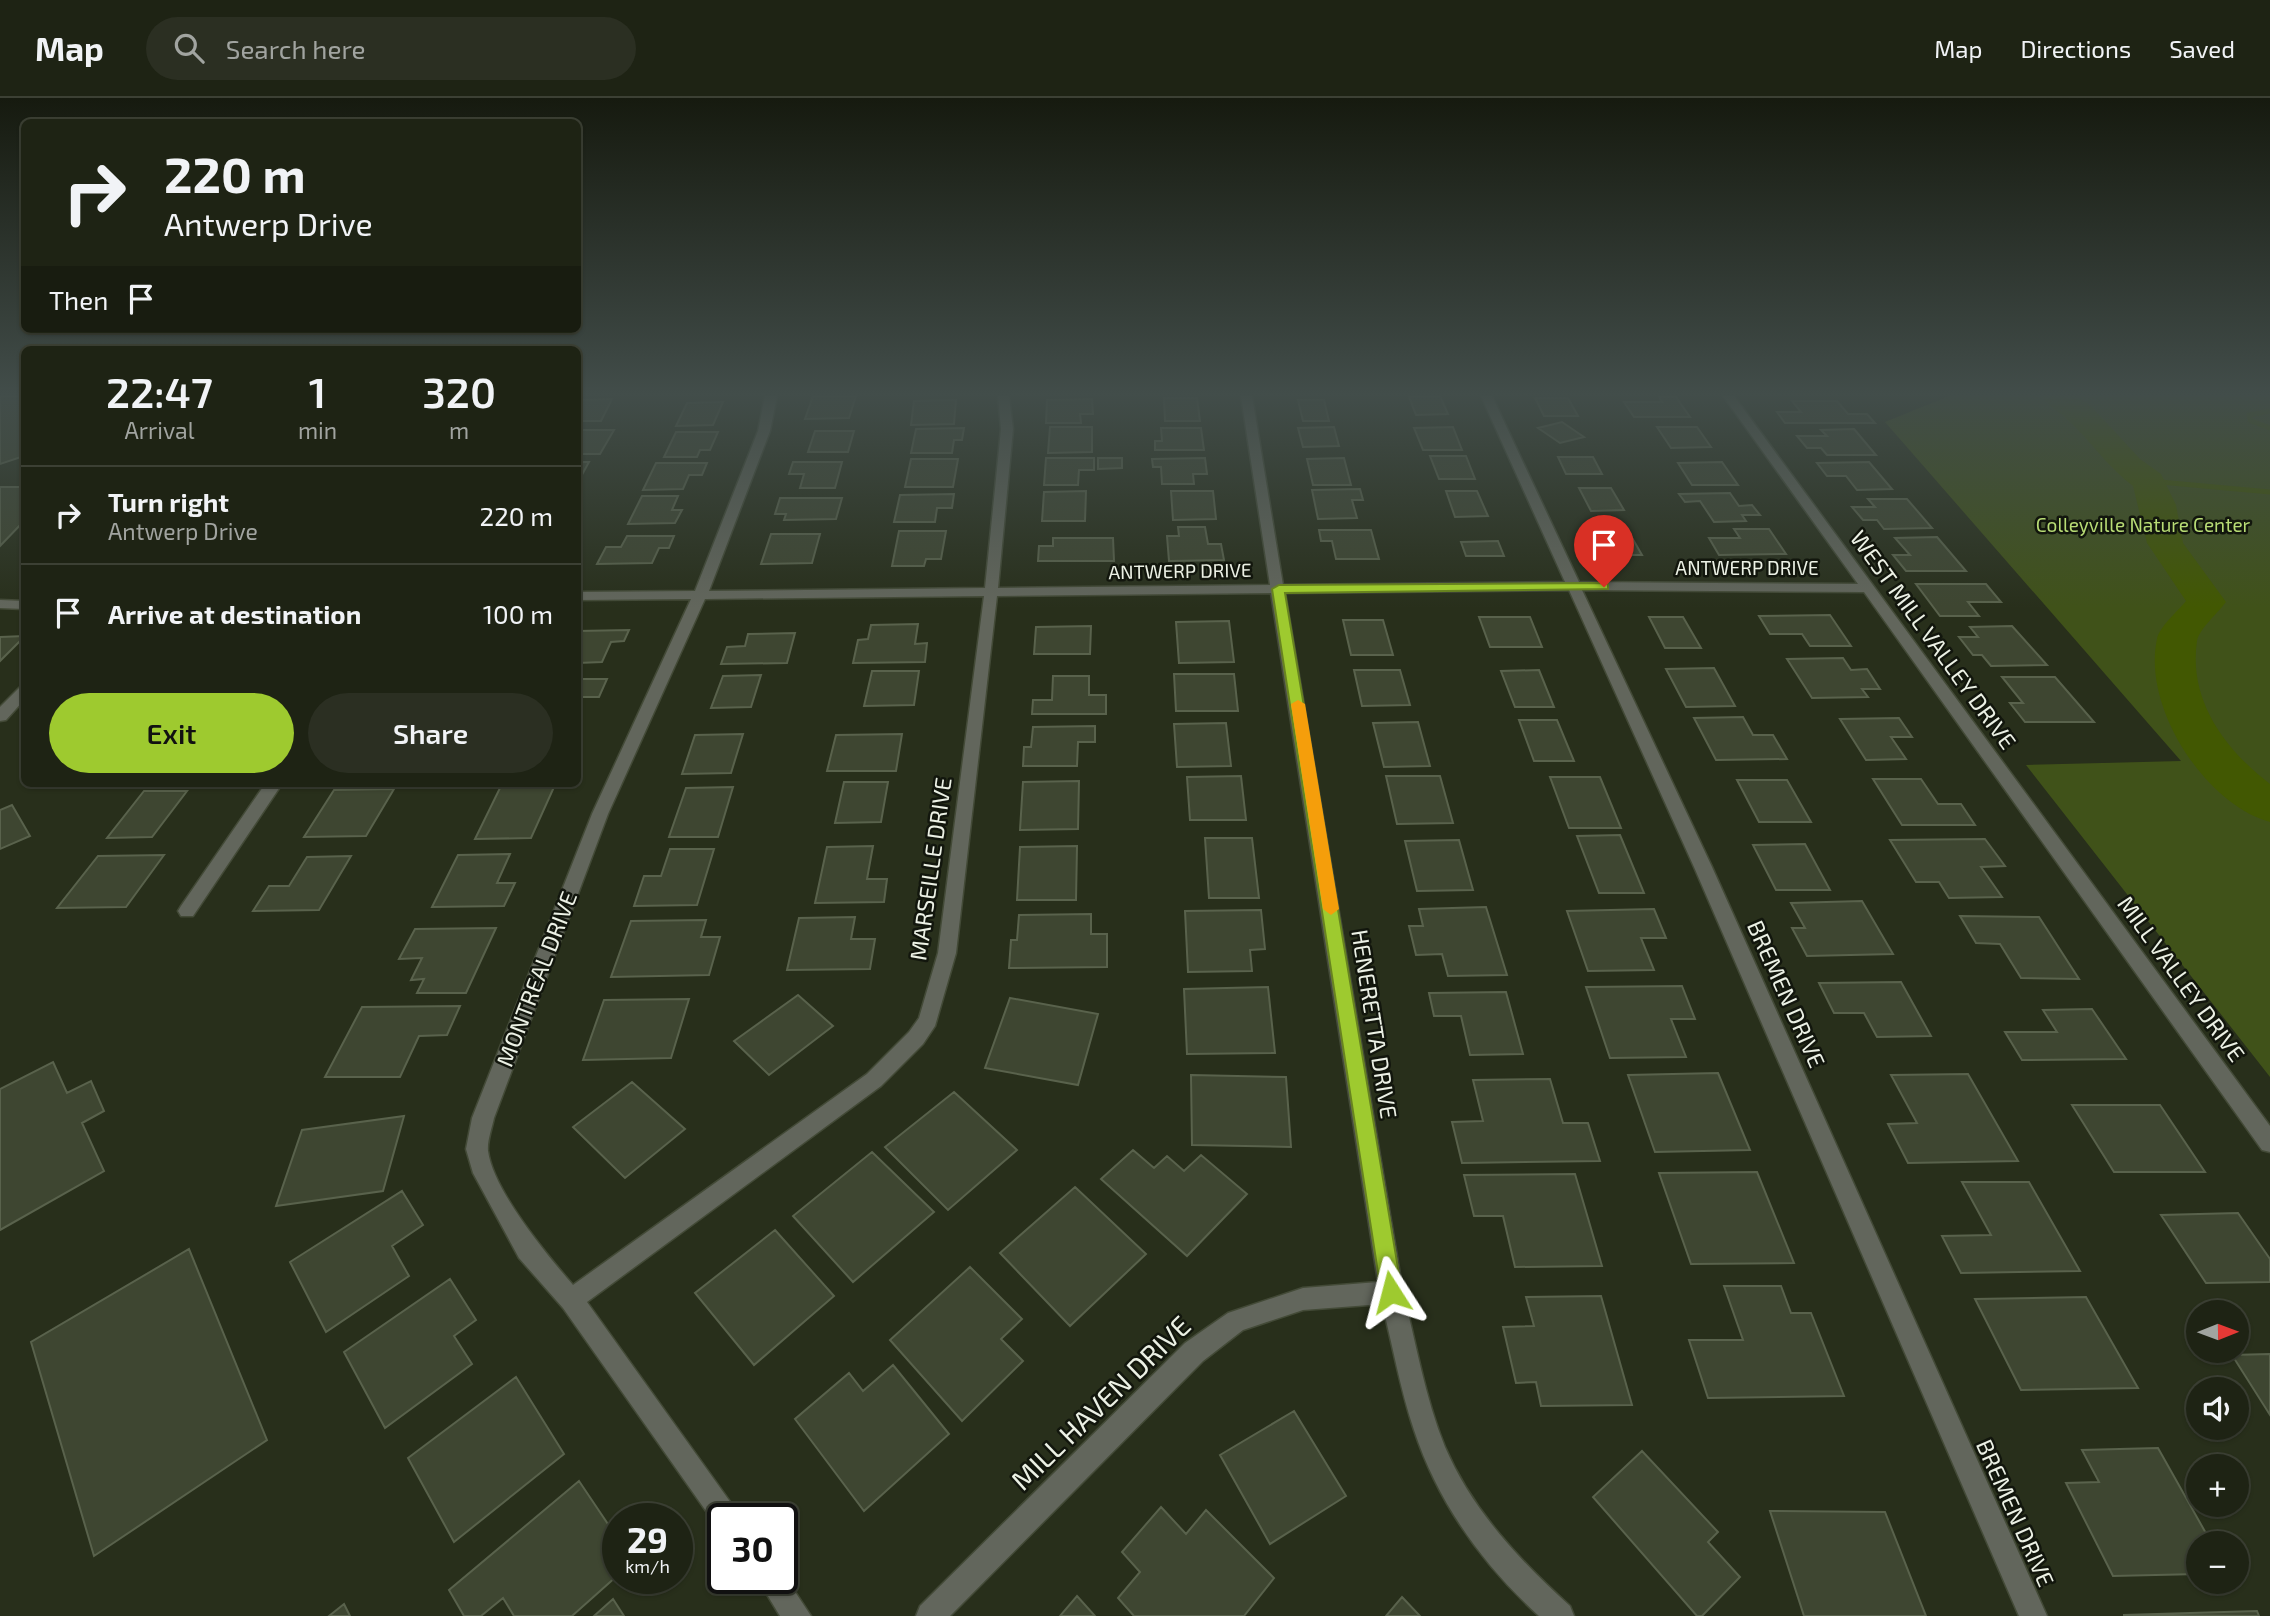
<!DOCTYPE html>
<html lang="en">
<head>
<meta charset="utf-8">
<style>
	:root { --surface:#1e2314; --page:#2b2f22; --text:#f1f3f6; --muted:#a1a4a0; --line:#3c4034; --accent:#9eca2f }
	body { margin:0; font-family:"Exo 2",sans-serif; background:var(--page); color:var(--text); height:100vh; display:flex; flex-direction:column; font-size:26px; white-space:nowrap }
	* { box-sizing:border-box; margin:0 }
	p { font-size:23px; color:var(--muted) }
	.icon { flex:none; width:38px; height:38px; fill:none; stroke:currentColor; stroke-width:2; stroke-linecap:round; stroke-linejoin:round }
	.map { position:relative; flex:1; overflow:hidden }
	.drawer { position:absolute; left:21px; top:248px; width:560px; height:441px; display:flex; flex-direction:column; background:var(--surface); border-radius:10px; box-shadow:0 2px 5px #0004,0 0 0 2px var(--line) }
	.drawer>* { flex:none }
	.hud { position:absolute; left:21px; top:21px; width:560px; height:214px; border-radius:10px; box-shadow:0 2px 5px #0004,0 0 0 2px var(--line); background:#1e2314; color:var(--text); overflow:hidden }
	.needle { width:46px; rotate:89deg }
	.controls { position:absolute; left:2186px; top:1202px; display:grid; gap:14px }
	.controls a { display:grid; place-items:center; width:63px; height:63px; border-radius:50%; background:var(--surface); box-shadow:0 2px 5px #0004,0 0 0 2px var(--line); font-size:35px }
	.speed { position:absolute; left:602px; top:1405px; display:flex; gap:14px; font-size:35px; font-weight:700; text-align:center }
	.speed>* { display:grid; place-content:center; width:91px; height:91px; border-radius:50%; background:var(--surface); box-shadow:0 2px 5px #0004,0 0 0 2px var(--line); line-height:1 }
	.speed small { font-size:18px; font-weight:400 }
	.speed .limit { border:4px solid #111; border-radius:10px; background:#fff; color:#111 }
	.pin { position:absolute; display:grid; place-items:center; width:60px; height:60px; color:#fff; margin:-72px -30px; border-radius:50% 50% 50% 0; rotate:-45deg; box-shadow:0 0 7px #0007 }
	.pin .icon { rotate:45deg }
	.me { position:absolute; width:77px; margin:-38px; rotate:351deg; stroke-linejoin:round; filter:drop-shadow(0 0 5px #0008) }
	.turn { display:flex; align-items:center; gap:24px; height:147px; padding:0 28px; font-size:32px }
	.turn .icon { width:91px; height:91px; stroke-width:2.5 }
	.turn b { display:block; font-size:49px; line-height:60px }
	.then { display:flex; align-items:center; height:66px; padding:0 28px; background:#0003; gap:14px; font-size:26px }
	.eta { display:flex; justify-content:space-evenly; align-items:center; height:119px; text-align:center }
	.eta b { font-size:42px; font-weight:600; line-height:49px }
	.button { display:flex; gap:14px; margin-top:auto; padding:14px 28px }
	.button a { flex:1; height:80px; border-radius:42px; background:var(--accent); color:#111; font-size:28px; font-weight:600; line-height:80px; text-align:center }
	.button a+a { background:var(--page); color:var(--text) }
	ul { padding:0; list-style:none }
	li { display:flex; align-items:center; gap:21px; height:98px; padding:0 28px; border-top:2px solid var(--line) }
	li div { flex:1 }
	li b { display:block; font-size:26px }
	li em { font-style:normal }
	header { display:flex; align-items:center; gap:42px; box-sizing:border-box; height:98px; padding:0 35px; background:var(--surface); border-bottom:2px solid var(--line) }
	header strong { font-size:33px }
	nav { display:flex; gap:38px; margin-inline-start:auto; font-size:24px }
	.search { width:490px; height:63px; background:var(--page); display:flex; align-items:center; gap:18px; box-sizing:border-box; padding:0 24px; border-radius:38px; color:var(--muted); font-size:26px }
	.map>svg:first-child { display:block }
	.green { fill:#405219 }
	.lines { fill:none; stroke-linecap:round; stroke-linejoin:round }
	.stream { stroke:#425802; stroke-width:5 }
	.river { fill:#425802; fill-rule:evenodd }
	.building { fill:#3e4631; stroke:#59624c; stroke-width:2 }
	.minor-casing { stroke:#434a37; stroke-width:3 }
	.minor { fill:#62665c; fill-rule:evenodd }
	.route { fill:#9eca2f; stroke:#67831f; stroke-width:2 }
	.slow { fill:#f59e0b }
	.labels { text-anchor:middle; stroke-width:5; stroke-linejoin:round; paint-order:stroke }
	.far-park-label { font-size:19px; fill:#b8dc75; stroke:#12160d }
	.far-street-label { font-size:19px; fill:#ecf1e5; stroke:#12160d }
	.street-label { font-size:23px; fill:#ecf1e5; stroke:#12160d }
	.near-street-label { font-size:28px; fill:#ecf1e5; stroke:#12160d }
</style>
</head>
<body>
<header>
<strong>Map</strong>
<div class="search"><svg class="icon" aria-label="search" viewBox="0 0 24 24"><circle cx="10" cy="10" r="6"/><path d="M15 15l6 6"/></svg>Search here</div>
<nav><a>Map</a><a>Directions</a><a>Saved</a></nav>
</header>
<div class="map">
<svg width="2270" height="1518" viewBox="0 0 2270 1518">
	<rect width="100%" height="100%" fill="#282f1b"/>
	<path class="green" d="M1949,298H2270V979L2026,667L2181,663L1885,324Z"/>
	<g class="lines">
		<path class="stream" d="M2270,313L2249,317L2251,323L2270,330
			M2149,383L2270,394"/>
		<path class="river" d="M2042,298H2077L2091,308L2140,361L2161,376L2176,407L2183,445L2226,504C2218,515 2199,531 2197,543C2188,603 2226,652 2270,686V724C2205,706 2142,609 2157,541C2159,529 2178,513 2186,503L2147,445L2133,388C2109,370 2092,345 2070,324C2061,314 2048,309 2042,298Z"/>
	</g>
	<path class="building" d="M0,298H24V358L0,366Z
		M813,298H856L849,320L805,321Z
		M1440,298L1448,316L1416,317L1409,299Z
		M1659,299H1676L1690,319H1634L1624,304H1662Z
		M1164,300H1197L1200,323H1165Z
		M1535,300H1568L1578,318H1544Z
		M612,301L601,323H578V302Z
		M1092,301L1093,316H1080L1081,325H1046L1047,302Z
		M956,302L954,326L911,327L914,303Z
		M1298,302H1324L1329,323H1303Z
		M1792,303H1837L1848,316H1867L1875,325H1785L1777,314H1801Z
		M723,304L713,327L676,328L687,305Z
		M1562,324L1584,339L1560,345L1538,330Z
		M1050,329H1092V354L1048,355Z
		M1334,329L1339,348L1303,349L1298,330Z
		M1453,329L1462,352H1423L1414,330Z
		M1657,329H1697L1711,349L1671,350Z
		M964,330L962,342H954L952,355H911L916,331Z
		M1161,330H1201L1204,352H1155V343H1162Z
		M1854,331L1876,357H1827L1821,350H1807L1797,338H1827L1821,332Z
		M578,332H614L600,356H578Z
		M815,333H854L848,354H808Z
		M676,334H718L710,352H700L697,359H664Z
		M1430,358H1466L1475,381H1439Z
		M1558,359H1593L1602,376H1566Z
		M1046,360H1094V372H1079L1078,387H1044Z
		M1098,360H1122V370L1098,371Z
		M1205,360L1207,376H1193L1194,386H1162L1161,369H1153L1152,361Z
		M1344,360L1351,387H1313L1307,361Z
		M911,361H958L953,389H905Z
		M578,364H589L578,384Z
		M793,364H842L835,390H800L804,376H789Z
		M1722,364L1738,387H1692L1678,365Z
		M1869,364L1892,391L1857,392L1846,378H1827L1817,365Z
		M656,365H707L702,377H689L683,391L643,392Z
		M0,389H24V423L0,448Z
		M1579,390H1611L1624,412L1591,413Z
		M1360,391L1363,402H1352L1357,420L1318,421L1312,392Z
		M1086,393L1085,423H1042L1044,394Z
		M1171,393H1213L1216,421L1173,422Z
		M1446,393H1477L1488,418L1455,419Z
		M1730,395L1739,408L1752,407L1760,417H1742L1746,423L1714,424L1700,403L1685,404L1679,396Z
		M954,396L952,410H937L935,424H894L900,397Z
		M642,398H678L672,412H682L675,425L628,426Z
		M780,400H842L836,421L784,422L786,416H775Z
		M1868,401H1907L1932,430L1884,431L1877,422H1863L1852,409H1875Z
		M1178,429H1205L1208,446H1221L1224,462L1169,463L1167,438H1179Z
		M1592,431H1627L1642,457H1605Z
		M1734,431H1769L1786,456L1719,457L1709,440H1740Z
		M1319,432H1371L1379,461H1336L1332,443H1321Z
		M899,433H946L941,461H926L924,468H892Z
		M771,436H820L812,465L761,466Z
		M627,438H674L669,450H659L652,465L597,466L606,449H621Z
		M1937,439L1966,473H1906L1893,457H1910L1895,440Z
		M1053,440H1113L1114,463H1038L1039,448H1053Z
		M1498,443L1504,458H1466L1461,444Z
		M1916,486H1986L2001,504H1968L1979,518H1940Z
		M1830,517L1851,548H1810L1802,536H1770L1759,518Z
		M1479,519H1530L1542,549H1490Z
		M1649,519H1683L1701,550H1665Z
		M1343,522H1383L1393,557H1351Z
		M1229,523L1234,564L1179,565L1176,524Z
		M918,526L915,546L927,545L925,564L853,565L858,542L868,541L871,527Z
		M1091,528L1090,556H1034L1036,529Z
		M2012,528L2047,567L1991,568L1982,557H1973L1959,539H1978L1970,529Z
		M629,532L624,543L611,544L602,564L578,565V533Z
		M795,535L787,565L721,566L727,549L745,548L748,536Z
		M24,538V539L0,563V539Z
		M1843,560L1851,572L1867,571L1880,591H1862L1868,599L1812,600L1787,561Z
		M1714,570L1735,608L1686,609L1666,571Z
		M1354,572H1400L1410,607L1362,608Z
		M1539,572L1554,609H1515L1501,573Z
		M872,573H919L914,607L864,608Z
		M1174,576H1234L1238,613H1176Z
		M761,577L751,609L711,610L723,578Z
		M1053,578H1089V597H1106V616H1032L1033,602H1052Z
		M2002,579H2055L2094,624H2025L2010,605H2023Z
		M578,581H607L599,599H582L578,609Z
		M1743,619L1753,637H1773L1787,661L1716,662L1694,620Z
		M1899,620L1912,639H1891L1906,661L1866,662L1840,621Z
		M1519,622H1557L1574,663H1534Z
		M1418,624L1430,668L1384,669L1373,625Z
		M1226,625L1231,668L1177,669L1174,626Z
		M1095,628V644H1078L1077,668H1023L1024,649H1031L1033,629Z
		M743,636L731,675L682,676L695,637Z
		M902,636L896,673H827L836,637Z
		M1241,678L1246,722H1190L1187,679Z
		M1386,678H1440L1453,725L1397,726Z
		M1550,679H1600L1621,730H1569Z
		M1873,681H1921L1938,706H1961L1975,727H1902Z
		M1737,682H1787L1811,724H1759Z
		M1079,683L1078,731L1020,732L1023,684Z
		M844,684H888L881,724L835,725Z
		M554,689L531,740L475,741L500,690Z
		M733,689L718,739H669L686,690Z
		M394,691L366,738L304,739L334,692Z
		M144,693H187L152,739L107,740Z
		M12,707L30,738L0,751V712Z
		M1620,737L1644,795H1599L1577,738Z
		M1205,740H1252L1259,800H1209Z
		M1985,741L2005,768L1981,769L2002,799L1949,800L1939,784H1916L1890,742Z
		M1459,742L1473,792L1417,793L1405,743Z
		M1805,746L1830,792H1776L1753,747Z
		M873,748L867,781H887L884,804L815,805L827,749Z
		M1077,748L1076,802H1017L1020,749Z
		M670,751H714L697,807L634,808L644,778H661Z
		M510,756L497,785H515L504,808L432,809L458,757Z
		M164,757L126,809L57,810L98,758Z
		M351,758L319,812L253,813L269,788H289L307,759Z
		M1862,803L1893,856L1807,858L1792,830H1805L1791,805Z
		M1486,809L1507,877L1448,878L1442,856L1416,857L1409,828H1423L1419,811Z
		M1654,811L1666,840H1641L1654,872L1588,873L1567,813Z
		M1261,812L1265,851L1250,852L1252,873L1188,874L1185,813Z
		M1091,816V836H1107V869L1009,870L1011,842H1017L1019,817Z
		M1960,818L2039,819L2079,881L2021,880L2000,846L1976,845Z
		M855,819L851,841H875L870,871L787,872L799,820Z
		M706,822L701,839H720L709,877L611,879L631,823Z
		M496,830L466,895H417L424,881L411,882L422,860L399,861L415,831Z
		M1901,884L1931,938L1877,939L1864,915H1834L1819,885Z
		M1682,888L1695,921H1671L1686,959L1610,960L1586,889Z
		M1268,889L1275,955L1187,956L1184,891Z
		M1506,894L1523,956L1470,957L1461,918H1434L1429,895Z
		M798,897L833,928L769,977L734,943Z
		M1010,900L1098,916L1078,987L985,970Z
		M689,901L671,960L583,962L604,902Z
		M460,908L447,937L419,938L400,979H325L362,909Z
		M2092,911L2126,961L2022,962L2005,934H2057L2043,912Z
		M53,964L67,995L91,983L104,1013L82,1025L104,1073L0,1132V991Z
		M1718,975L1750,1052L1655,1054L1628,977Z
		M1968,976L2018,1063L1908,1065L1888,1026L1917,1025L1891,977Z
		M1191,977L1286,979L1291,1049L1192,1047Z
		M1550,981L1563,1025H1588L1600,1063L1462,1065L1452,1024L1483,1023L1473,982Z
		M632,984L685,1031L625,1080L573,1029Z
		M954,994L1017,1052L948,1112L885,1049Z
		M2072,1007H2160L2205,1074H2114Z
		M404,1018L383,1093L276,1108L302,1032Z
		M1133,1052L1154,1070L1167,1058L1184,1073L1201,1057L1247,1096L1187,1158L1101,1081Z
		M872,1054L934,1114L853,1184L793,1118Z
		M1757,1074L1794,1165L1691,1166L1659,1075Z
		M1575,1076L1602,1168L1515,1169L1503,1118H1474L1464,1077Z
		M1962,1084H2029L2080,1173L1961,1175L1942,1138L1991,1137Z
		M1075,1089L1146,1156L1070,1228L1000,1155Z
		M402,1093L423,1127L392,1148L409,1178L326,1234L290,1164Z
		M2238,1115L2270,1161V1184L2206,1185L2161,1117Z
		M775,1132L834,1198L754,1267L695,1195Z
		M189,1151L267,1342L94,1458L31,1244Z
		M970,1169L1022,1221L1001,1241L1023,1263L962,1323L890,1242Z
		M450,1181L476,1222L454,1238L472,1266L385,1330L344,1254Z
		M1724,1188H1781L1791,1215H1811L1844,1298L1708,1300L1689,1242H1743Z
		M1601,1198L1632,1307L1541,1308L1536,1284L1516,1285L1503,1229L1534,1228L1526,1199Z
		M2086,1199L2138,1290L2021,1292L1975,1201Z
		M2270,1256V1317L2232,1257Z
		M893,1267L949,1336L864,1413L795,1321L849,1275L863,1293Z
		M516,1279L564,1356L454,1444L408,1360Z
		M1294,1313L1346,1398L1270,1446L1220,1357Z
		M2158,1350L2212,1446H2198V1476L2113,1478L2066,1385L2099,1384L2082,1352Z
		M1642,1353L1718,1434L1708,1444L1740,1479L1702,1518H1697L1593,1399Z
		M579,1383L618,1441V1477L572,1518H514L503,1500L481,1518H464L449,1492Z
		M1161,1409L1186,1436L1206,1412L1274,1480L1244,1518H1134L1118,1500L1140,1474L1122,1454Z
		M1770,1413L1885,1414L1926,1518H1804Z
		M1077,1498L1095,1518H1060Z
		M1402,1499L1420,1518H1386Z
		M613,1501L624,1518H594Z
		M344,1506L350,1518H329Z
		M2257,1513L2259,1518L2123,1517Z"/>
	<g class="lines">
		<g class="minor-casing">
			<path id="minor" d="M765,298H777L770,333L709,493L985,490L1001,331L998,298H1009L1013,331L998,490L1270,487L1241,298H1252L1283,487L1565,484L1481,298H1492L1579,484L1858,486L1723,298H1734L2270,1028V1054L2262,1052L1864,494L1582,492L1712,769L2047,1518H2019L1694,769L1569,492L1285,495L1403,1194C1416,1245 1425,1300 1445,1349C1472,1412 1520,1463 1570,1508L1574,1518H1539C1483,1467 1438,1405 1414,1332C1400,1291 1393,1248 1382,1206L1303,1212L1243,1232L1203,1263L950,1518H916L920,1508L1185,1245L1228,1215L1303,1190L1378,1184L1271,495L997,498L956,855L935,928L923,946L881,988L587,1204L736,1412L740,1421H723V1433L718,1430L563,1210L519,1160L473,1075L466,1051L472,1020L592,716L691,501L578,502V494L695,493L758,333ZM984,498L938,855L919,920L909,934L867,976L573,1187C547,1157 493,1092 488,1053C487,1043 492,1030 494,1020L608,716L705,501Z
				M0,502L24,503V511L0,510Z
				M24,588V602L6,622L0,623V609L19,590Z
				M265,686H282L193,818H181L178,813L181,808Z
				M782,1474L811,1518H780L757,1480H782Z"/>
		</g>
		<use href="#minor" class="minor"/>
	</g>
	<linearGradient id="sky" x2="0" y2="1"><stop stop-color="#161a0f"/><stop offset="0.58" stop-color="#424d4a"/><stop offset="1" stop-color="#424d4a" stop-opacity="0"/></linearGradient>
	<rect width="2270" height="510" fill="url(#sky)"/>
	<path class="route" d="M1604,485L1608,486V491L1285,495L1402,1194L1399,1201L1391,1204L1384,1201L1381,1194L1272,491L1279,487Z"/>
	<path class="slow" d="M1298,602L1305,606L1339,811L1331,817L1323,811L1291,606Z"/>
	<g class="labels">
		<g class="far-park-label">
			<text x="2143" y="434">Colleyville Nature Center</text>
		</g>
		<g class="far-street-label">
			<text x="1747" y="477">ANTWERP DRIVE</text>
			<text transform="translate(1180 473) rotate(-1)" y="7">ANTWERP DRIVE</text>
		</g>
		<g class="street-label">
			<text transform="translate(1933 542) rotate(54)" y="8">WEST MILL VALLEY DRIVE</text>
			<text transform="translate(931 771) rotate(-82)" y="8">MARSEILLE DRIVE</text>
			<text transform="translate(537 881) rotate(-69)" y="8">MONTREAL DRIVE</text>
			<text transform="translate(2181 881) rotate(54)" y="8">MILL VALLEY DRIVE</text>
			<text transform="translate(1786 896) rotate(66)" y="8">BREMEN DRIVE</text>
			<text transform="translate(1374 926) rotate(81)" y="8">HENERETTA DRIVE</text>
			<text transform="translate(2015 1415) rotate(66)" y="8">BREMEN DRIVE</text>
		</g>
		<g class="near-street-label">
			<text transform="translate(1101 1305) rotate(-44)" y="10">MILL HAVEN DRIVE</text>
		</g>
	</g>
</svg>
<div class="controls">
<a><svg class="needle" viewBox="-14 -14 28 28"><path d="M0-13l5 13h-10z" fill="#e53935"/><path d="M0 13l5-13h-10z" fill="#a1a4a0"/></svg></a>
<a><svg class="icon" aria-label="sound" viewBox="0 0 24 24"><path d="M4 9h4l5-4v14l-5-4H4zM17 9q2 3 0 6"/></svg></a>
<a>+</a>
<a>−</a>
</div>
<div class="speed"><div>29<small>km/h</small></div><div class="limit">30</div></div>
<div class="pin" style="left:1604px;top:489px;background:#d93025"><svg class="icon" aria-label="arrive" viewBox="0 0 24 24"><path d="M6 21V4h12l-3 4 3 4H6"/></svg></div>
<svg class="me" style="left:1391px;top:1194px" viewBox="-20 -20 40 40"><path d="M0-17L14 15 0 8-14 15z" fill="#9eca2f" stroke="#fff" stroke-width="4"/></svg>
<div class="hud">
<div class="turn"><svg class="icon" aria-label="right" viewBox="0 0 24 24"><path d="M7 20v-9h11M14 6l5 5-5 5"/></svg><div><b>220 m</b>Antwerp Drive</div></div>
<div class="then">Then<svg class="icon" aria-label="arrive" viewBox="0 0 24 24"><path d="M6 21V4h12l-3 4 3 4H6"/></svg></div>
</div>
<section class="drawer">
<div class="eta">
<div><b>22:47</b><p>Arrival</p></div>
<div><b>1</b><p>min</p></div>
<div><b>320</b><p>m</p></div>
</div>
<ul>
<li><svg class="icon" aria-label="right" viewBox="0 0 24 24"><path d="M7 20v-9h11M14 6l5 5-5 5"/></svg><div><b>Turn right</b><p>Antwerp Drive</p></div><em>220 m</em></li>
<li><svg class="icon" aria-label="arrive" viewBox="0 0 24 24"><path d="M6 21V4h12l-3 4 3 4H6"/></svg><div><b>Arrive at destination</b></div><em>100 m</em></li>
</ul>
<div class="button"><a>Exit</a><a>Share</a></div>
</section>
</div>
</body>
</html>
